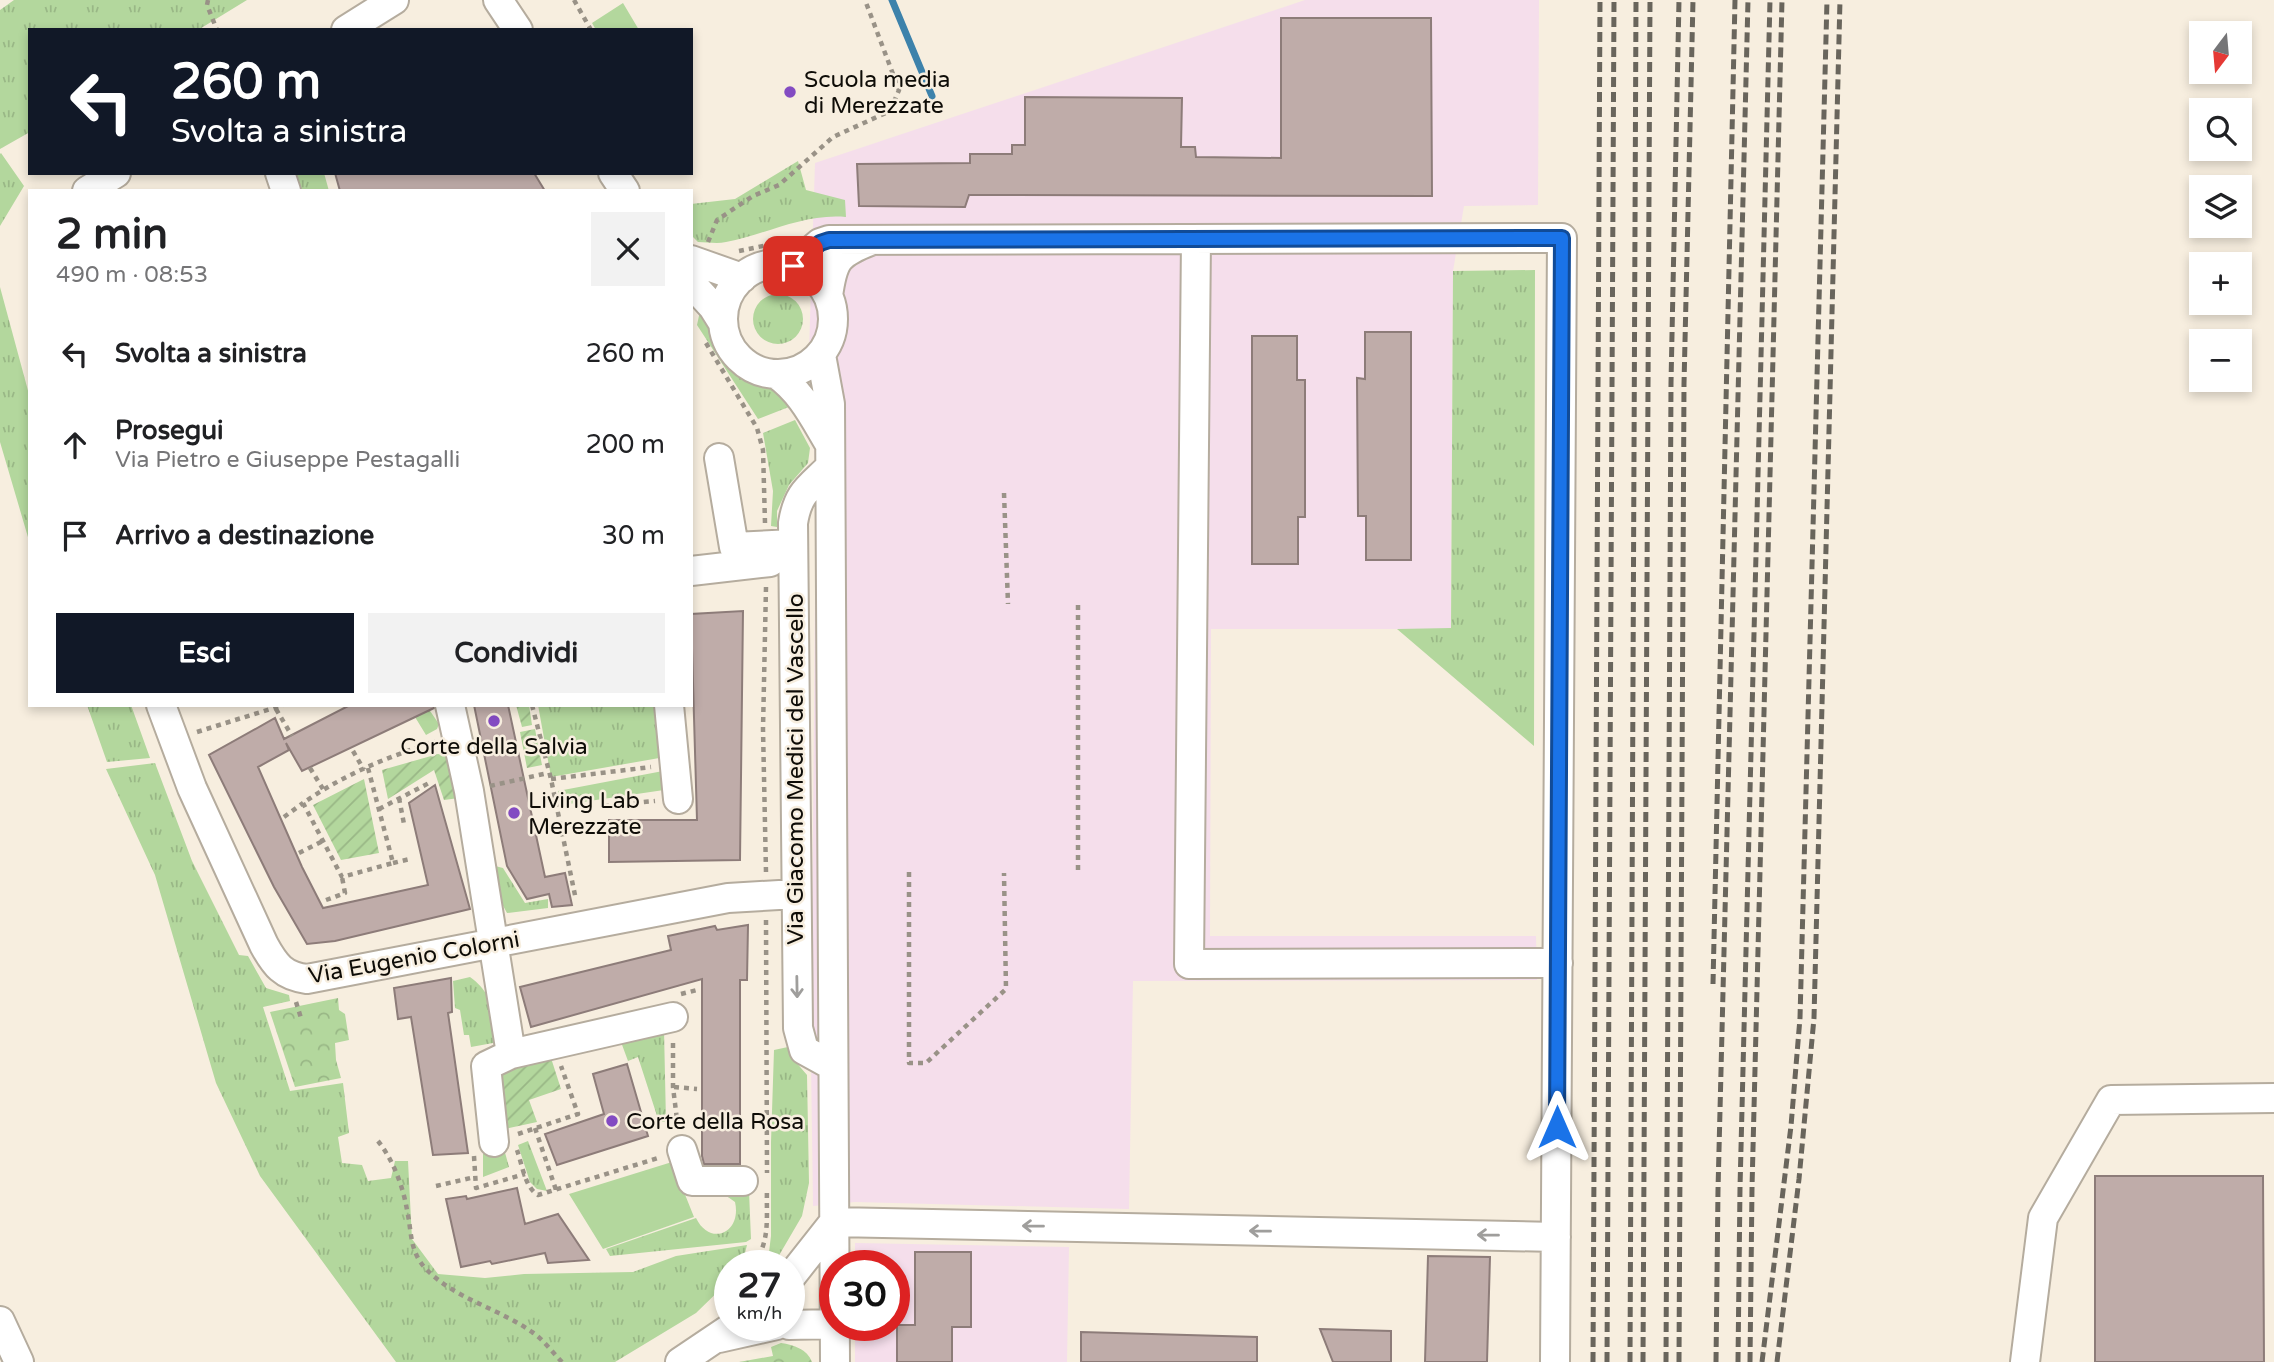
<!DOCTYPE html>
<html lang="it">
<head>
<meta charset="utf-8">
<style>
	:root { --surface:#fff; --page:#f2f2f2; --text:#202124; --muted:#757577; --accent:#111827 }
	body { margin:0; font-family:"Varela Round",sans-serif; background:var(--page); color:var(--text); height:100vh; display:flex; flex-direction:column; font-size:26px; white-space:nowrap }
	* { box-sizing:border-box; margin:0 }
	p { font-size:23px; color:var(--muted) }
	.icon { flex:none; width:38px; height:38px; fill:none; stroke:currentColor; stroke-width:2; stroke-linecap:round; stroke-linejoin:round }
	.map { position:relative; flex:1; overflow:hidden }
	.sheet { position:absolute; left:28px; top:189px; width:665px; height:518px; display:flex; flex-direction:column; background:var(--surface); border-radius:0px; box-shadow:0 4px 10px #0003 }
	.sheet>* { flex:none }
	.banner { position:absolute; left:28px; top:28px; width:665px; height:147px; border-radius:0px; box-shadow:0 4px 10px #0003; background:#111827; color:#fff; overflow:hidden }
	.needle { width:46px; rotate:196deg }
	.buttons { position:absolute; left:2189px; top:21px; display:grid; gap:14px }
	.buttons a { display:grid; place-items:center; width:63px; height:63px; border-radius:0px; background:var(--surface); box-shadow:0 4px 10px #0003; font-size:35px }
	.speed { position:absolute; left:714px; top:1250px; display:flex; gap:14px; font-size:35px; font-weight:700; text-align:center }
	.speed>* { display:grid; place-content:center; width:91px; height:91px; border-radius:50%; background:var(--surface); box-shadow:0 4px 10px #0003; line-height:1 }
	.speed small { font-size:18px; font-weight:400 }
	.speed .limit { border:10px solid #d22; background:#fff; color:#111 }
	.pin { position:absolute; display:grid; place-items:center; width:60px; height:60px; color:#fff; margin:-30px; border-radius:14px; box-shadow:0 4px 10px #0006 }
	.me { position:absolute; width:77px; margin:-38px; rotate:0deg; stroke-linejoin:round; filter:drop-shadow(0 0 5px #0008) }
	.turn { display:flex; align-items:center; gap:24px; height:147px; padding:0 28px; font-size:32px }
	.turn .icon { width:91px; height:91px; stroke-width:2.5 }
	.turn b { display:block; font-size:49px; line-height:60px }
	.round { display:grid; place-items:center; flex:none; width:74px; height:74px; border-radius:0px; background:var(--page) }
	.summary { display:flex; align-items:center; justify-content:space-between; height:119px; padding:0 28px }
	h1 { font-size:42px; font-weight:700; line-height:52px }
	.primary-button { display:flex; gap:14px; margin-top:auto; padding:14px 28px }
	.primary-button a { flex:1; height:80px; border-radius:0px; background:var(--accent); color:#fff; font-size:28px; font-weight:700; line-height:80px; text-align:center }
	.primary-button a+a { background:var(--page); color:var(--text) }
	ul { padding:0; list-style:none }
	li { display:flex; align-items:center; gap:21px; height:91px; padding:0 28px }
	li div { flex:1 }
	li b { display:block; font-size:26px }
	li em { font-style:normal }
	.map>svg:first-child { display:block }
	.commercial { fill:#f5deeb }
	.grass { fill:url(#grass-tufts) }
	.park { fill:url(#park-crowns) }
	.garden { fill:url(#garden-furrows) }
	.pitch { fill:#b3d79d }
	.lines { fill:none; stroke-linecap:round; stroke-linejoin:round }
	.stream { stroke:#3d82ab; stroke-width:7 }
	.building { fill:#bfaca9; stroke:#8d7c79; stroke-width:2 }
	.minor-casing { stroke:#b5ac9e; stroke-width:32 }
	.path { stroke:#999287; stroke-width:4.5; stroke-dasharray:5 5; stroke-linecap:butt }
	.minor { stroke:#fff; stroke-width:28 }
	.rail { stroke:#69655c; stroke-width:5; stroke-dasharray:10 5; stroke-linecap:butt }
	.oneway { stroke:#9f9e9c }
	.route-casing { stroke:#114b97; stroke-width:18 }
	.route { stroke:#1a73e8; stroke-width:12 }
	.poi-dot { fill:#834bc2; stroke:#f7eedf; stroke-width:2.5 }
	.labels { text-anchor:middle; stroke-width:5; stroke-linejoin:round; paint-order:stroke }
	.poi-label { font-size:23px; fill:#0e0c07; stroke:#f7eedf; text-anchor:start }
	.street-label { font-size:23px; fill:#0e0c07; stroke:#f7eedf }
</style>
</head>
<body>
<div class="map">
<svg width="2274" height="1362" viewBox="0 0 2274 1362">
	<defs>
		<pattern id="grass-tufts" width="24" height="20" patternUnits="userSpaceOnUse" patternTransform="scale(1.75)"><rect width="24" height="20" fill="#b3d79d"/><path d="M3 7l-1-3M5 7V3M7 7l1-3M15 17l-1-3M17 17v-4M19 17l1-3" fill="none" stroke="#99b786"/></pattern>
		<pattern id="park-crowns" width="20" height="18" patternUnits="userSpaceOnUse" patternTransform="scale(1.75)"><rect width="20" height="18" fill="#b3d79d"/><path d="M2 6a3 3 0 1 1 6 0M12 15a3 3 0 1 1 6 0" fill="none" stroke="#99b786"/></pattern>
		<pattern id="garden-furrows" width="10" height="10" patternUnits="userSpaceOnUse" patternTransform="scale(1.75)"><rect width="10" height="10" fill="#b3d79d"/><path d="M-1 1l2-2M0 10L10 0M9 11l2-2" fill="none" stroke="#99b786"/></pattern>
	</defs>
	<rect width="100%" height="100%" fill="#f7eedf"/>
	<path class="commercial" d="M1305,0H1539L1538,205L1464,206L1453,271L1451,629H1211L1210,936H1536L1537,980L1133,981L1129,1209L855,1202L813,1206L811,1061L816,481L809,351L815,163Z
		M855,1243L1069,1247L1067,1362H855V1325H894V1265H855Z"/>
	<path class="grass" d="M14,0H247L198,30H30V132L0,149V10Z
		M1,153L24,186L0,226V154Z
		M798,161L806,190L845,200L846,217C804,213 765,235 726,242C717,244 707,242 698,242L691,235V204L735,199Z
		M303,173H324L329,191H301L296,175Z
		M1535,270L1534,746L1397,629L1451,628L1453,271Z
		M0,287L30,398V544L0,442Z
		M753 319a25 25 0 1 1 50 0a25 25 0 1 1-50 0Z
		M700,311L710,326L725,358L738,370L777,390L794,405L758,419L697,325Z
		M795,420L810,448L808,463L789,485L777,511V527L771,526L773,491L763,433Z
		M87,705H131L150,758L107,762Z
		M426,705L439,724L437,729L426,735L415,717L421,714Z
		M538,705H660L665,757L551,777Z
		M155,763L192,861L239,955L248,956L266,988L289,995L290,1001L263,1007L290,1091L343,1083L349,1133L338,1137L342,1163L362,1165L368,1181L391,1178L395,1161H408L412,1239L438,1274L485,1278L524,1274L633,1272L676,1256L747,1245L742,1265H730V1280L696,1313L615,1362H396L260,1176L216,1083L155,875L106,769Z
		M663,771L664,790L562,805L558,791Z
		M495,866L503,868L525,903L548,899V908L507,913L501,902Z
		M470,977C495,995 494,1015 493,1043L471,1047L469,1035H464L460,1010L455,1008L453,981Z
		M664,1030L666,1122H659L638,1057L628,1061L621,1042Z
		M788,1047L795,1061L807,1075L809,1183L802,1216L774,1264L768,1260L771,1236V1142L774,1050Z
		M528,1141L547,1191L537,1189L530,1182L518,1145Z
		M504,1149L509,1167L483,1177V1154Z
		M702,1189L749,1191L751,1239L746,1242L610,1256L606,1249L696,1218C710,1247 742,1233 735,1202L721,1192L703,1196Z"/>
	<path class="park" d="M338,998L339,1010L345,1014L349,1040L335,1043L336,1060L341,1078L295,1087L270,1012Z
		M781,1343C794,1345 807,1349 812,1362H739L773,1356L771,1347Z"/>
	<path class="garden" d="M516,705H529L532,725L522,727Z
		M535,729L542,765L527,768L520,732Z
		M438,754L447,755L459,798L444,800L434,770L388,799L382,770Z
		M364,779L379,853L341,860L313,805Z
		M551,1058L561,1089L529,1100L537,1122L505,1129L498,1072Z"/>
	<path class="pitch" d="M623,3L639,30H596L592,23Z
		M672,1162L694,1217L603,1249L569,1194Z"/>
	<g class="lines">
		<path class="stream" d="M892,0L932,96"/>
	</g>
	<path class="building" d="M1281,18H1431L1432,196L969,195L965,207L859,206L857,164L970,163V154H1012V145H1025V97L1182,98L1181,147H1195L1196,157L1281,158Z
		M335,173H534L545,191H340Z
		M1365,332H1411V560H1366V516H1358L1357,378L1365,379Z
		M1252,336H1297V380H1305V517H1298V564H1252Z
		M743,611L740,860L609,862V820H697L691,614Z
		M350,705H434V708L302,771L286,743L289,750L258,767L302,867L323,908L428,885L409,803L435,785L470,909L335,941L307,944L274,887L209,755L275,718L284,739Z
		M474,705H508L545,877L565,873L572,905L552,907L549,894L527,899L507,866Z
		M748,925L747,980H740V1164H704L702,1156V979L531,1027L520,987L671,950L668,936L715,926L717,930Z
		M451,978L452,1012L448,1013L468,1153L433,1155L411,1017L398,1019L394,988Z
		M627,1064L648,1136L557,1165L545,1134L604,1114L593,1074Z
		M2095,1176H2263L2264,1362H2095Z
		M517,1188L525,1224L558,1214L589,1260L548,1263L545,1253L492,1264L490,1261L461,1267L446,1199L466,1196L467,1199Z
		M915,1252H971V1327H952V1362H897V1325H915Z
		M1428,1256L1490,1257L1487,1362H1425Z
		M1320,1329L1391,1331V1362H1333Z
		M1081,1332L1257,1337V1362H1081Z"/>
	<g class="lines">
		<g class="minor-casing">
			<path id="minor" d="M498,0L518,30
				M346,30L394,0
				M280,173L286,191
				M613,173L625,191
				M87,191L116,173
				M1196,239L1189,964L1558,963
				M691,260L742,278
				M723 319a55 55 0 1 1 110 0a55 55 0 1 1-110 0Z
				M793,266L820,243L829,240L1562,238L1555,1362
				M691,283L713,307L723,323
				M828,296C833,260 837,254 870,241
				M821,355L830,404L835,1362
				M776,374C801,391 814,418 829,443
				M719,458L734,547L793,544
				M830,467C809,488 798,492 793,523L798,1028L804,1050L833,1066
				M691,571L770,562
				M161,705L192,788L264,945C275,965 283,976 307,979L728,898L796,894
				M450,705L469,791L511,1054L486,1066L494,1142
				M669,705L678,799
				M511,1054L673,1017
				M682,1150L692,1181H743
				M834,1222L1556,1237
				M789,1279L834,1222
				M0,1321L19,1362
				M789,1325L835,1324
				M719,1338L777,1325
				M680,1362L735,1325
				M2025,1362L2043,1218L2111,1100L2274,1098"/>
		</g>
		<path class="path" d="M208,0L207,5L217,30
			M574,0L591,30
			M708,242L717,220L753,196L779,185L833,137L890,111L899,90L865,0
			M739,251L782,242
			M706,343L757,428L763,450L765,523
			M1004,493L1008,604
			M766,587L763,729L766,872
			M1078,605V874
			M532,705L551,779L576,900
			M276,709L292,736
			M197,732L283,705
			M353,751L364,770
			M310,768L323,789
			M368,768L393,863L342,877L303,803C343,775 389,756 435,742
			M551,779L651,767
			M490,786L548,773
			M399,798L404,824
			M604,806L655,801
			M379,809L429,783
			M284,817L303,803
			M299,853L323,841
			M393,863L410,859
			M909,872V1063H926L1006,989L1004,873
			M326,900L345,893L342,877
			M766,920L767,1173
			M681,994L697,990
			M296,1002L301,1018
			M673,1043V1087L678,1128
			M674,1087L697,1089
			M535,1128L556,1190
			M518,1134L578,1114L561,1066
			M378,1141C393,1160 403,1186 407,1210C412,1232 409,1251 426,1269C455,1299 498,1308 532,1332C543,1339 552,1352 562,1362
			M517,1150C522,1164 525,1188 538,1195L658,1158
			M474,1156L476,1188L525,1174
			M436,1186L475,1177
			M753,1265C771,1241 766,1217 767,1189
			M721,1304L730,1294"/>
		<use href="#minor" class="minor"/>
		<path class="rail" d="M1713,984L1735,0
			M1593,1362L1600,0
			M1607,1362L1614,0
			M1630,1362L1636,0
			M1643,1362L1650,0
			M1666,1362L1671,383L1679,0
			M1679,1362L1684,384L1693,0
			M1716,1362L1718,1190L1748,0
			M1738,1362L1740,1188L1770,0
			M1750,1362L1752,1188L1782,0
			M1762,1362L1791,1126L1800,1018L1827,0
			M1777,1362L1799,1179L1814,1018L1840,0"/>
	</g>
	<defs><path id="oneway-shaft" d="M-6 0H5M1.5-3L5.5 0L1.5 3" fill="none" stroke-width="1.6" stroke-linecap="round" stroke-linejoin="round" transform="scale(1.75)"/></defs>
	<g class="oneway">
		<use href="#oneway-shaft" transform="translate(797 987) rotate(89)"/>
		<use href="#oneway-shaft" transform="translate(1033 1226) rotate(-179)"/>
		<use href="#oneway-shaft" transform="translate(1260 1231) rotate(-179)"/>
		<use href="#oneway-shaft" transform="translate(1488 1235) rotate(-179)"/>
	</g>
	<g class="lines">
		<g class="route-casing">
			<path id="route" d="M793,266L820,243L829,240L1562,238L1557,1127"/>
		</g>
		<use href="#route" class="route"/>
	</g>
	<g class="poi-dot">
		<circle cx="790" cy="92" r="7"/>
		<circle cx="494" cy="721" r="7"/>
		<circle cx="514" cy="813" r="7"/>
		<circle cx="612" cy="1121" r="7"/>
	</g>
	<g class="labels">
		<g class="poi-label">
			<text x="804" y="87">Scuola media<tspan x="804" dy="26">di Merezzate</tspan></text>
			<text x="494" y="754" text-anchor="middle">Corte della Salvia</text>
			<text x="528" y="808">Living Lab<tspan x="528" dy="26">Merezzate</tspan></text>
			<text x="626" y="1129">Corte della Rosa</text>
		</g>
		<g class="street-label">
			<text transform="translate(795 769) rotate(-90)" y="8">Via Giacomo Medici del Vascello</text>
			<text transform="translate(414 957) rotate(-10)" y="8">Via Eugenio Colorni</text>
		</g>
	</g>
</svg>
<div class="buttons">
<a><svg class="needle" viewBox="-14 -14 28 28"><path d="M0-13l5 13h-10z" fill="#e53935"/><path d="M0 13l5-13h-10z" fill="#757577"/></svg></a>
<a><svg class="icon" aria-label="search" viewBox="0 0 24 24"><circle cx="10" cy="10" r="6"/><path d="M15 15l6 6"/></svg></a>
<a><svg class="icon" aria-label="layers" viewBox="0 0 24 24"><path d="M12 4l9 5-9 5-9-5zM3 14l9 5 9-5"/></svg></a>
<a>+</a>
<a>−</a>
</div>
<div class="speed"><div>27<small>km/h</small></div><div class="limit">30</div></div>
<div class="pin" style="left:793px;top:266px;background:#d93025"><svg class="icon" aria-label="arrive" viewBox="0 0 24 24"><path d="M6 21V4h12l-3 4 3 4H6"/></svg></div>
<svg class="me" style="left:1557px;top:1127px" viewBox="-20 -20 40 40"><path d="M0-17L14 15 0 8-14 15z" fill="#1a73e8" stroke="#fff" stroke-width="4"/></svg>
<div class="banner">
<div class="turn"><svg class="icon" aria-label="left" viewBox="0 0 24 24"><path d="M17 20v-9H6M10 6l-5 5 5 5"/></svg><div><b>260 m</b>Svolta a sinistra</div></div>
</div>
<section class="sheet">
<div class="summary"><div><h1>2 min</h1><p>490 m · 08:53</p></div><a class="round"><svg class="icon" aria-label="close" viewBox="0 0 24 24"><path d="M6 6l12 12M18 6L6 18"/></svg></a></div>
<ul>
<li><svg class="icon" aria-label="left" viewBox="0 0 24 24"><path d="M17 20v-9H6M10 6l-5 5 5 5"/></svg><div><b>Svolta a sinistra</b></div><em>260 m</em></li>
<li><svg class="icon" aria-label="ahead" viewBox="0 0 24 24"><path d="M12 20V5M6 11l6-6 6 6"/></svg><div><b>Prosegui</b><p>Via Pietro e Giuseppe Pestagalli</p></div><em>200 m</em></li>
<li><svg class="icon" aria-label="arrive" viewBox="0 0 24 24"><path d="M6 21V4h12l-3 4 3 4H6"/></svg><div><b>Arrivo a destinazione</b></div><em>30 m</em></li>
</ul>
<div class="primary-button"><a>Esci</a><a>Condividi</a></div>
</section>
</div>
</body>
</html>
